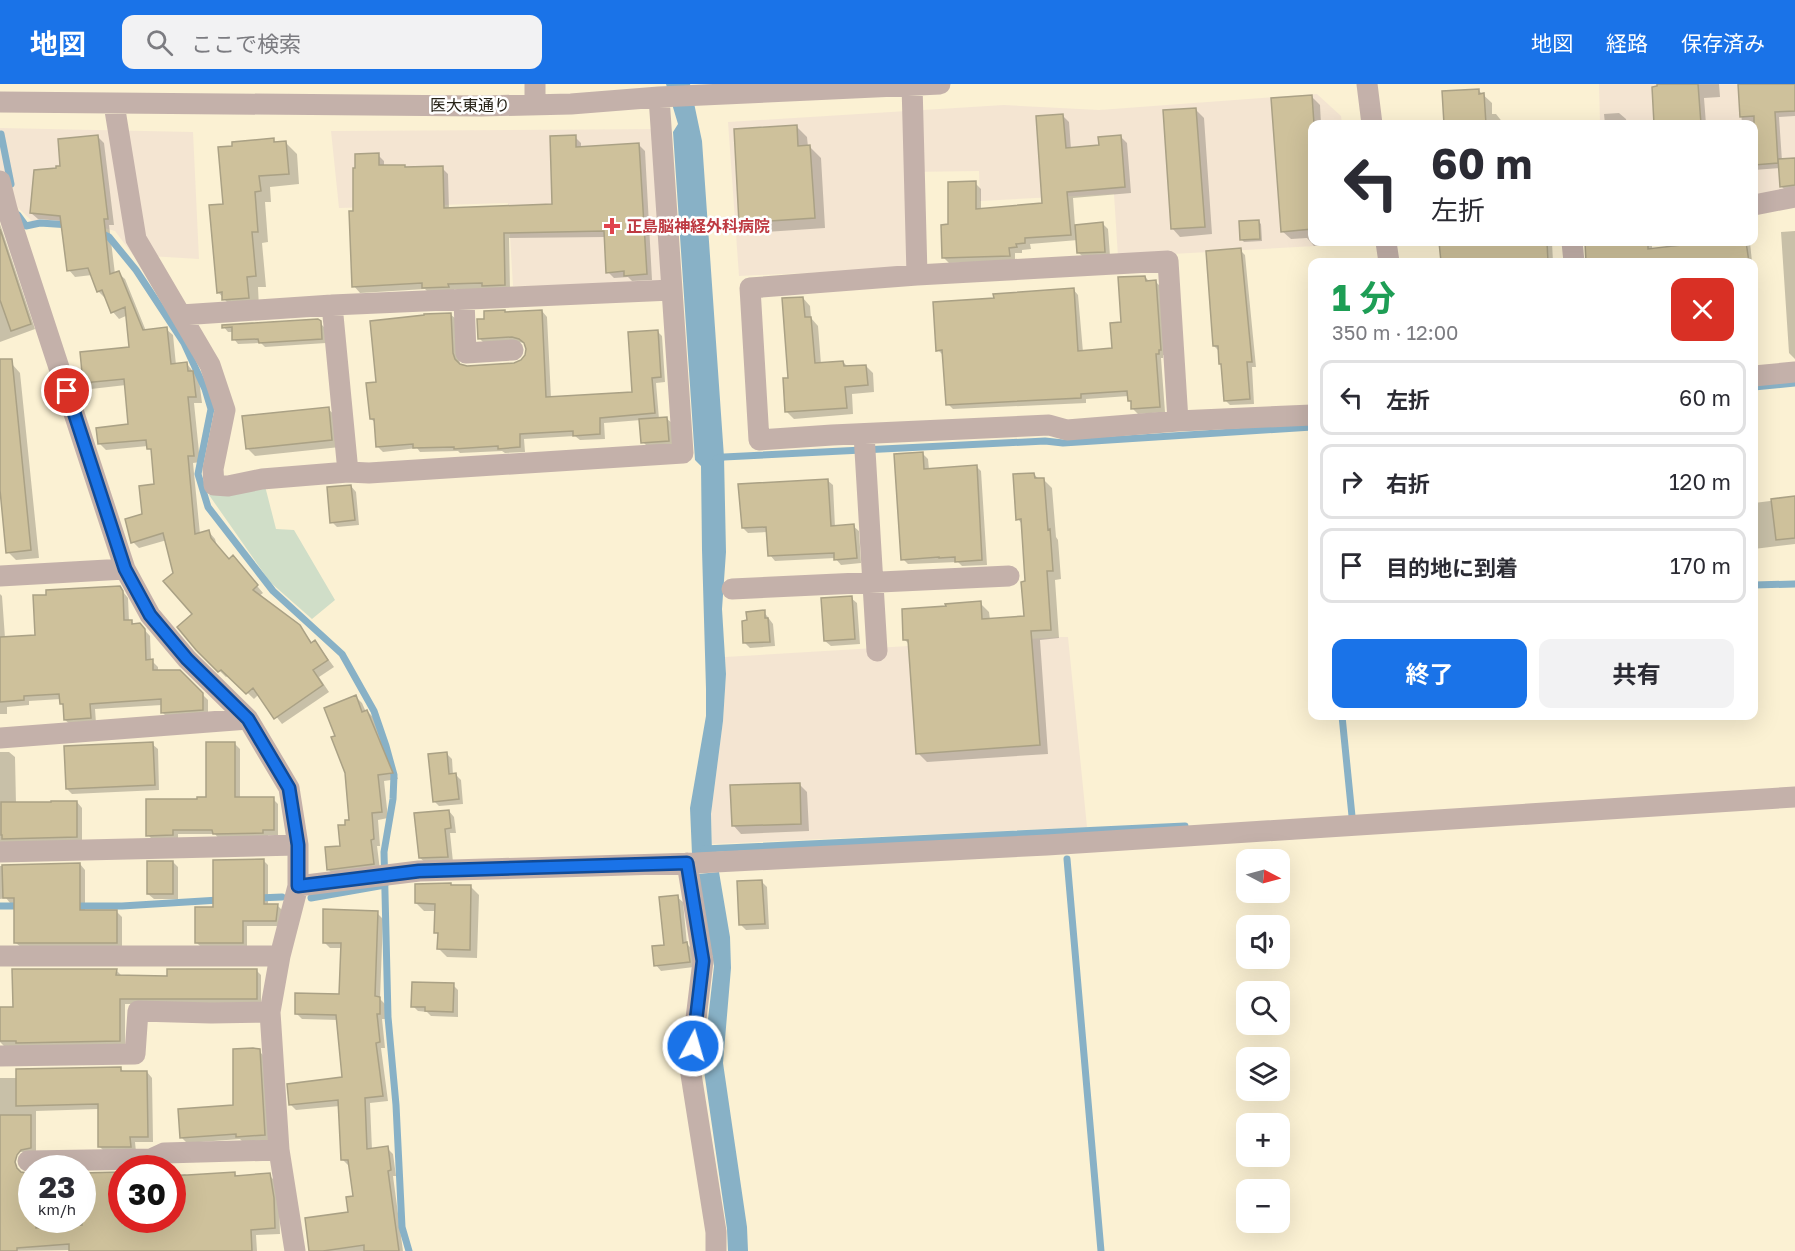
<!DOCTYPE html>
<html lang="ja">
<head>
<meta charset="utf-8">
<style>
	:root { --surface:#fff; --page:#f2f2f3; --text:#2b2b33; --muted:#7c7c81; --line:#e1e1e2; --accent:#1a73e8 }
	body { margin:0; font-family:"Golos Text","Noto Sans JP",sans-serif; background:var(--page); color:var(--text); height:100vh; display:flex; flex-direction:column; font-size:22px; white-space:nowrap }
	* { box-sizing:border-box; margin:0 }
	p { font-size:20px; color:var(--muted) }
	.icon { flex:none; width:33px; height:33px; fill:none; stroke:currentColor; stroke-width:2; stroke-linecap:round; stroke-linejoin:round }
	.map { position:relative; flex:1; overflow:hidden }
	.panel { position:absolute; left:1308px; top:174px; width:450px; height:462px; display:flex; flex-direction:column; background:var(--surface); border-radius:12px; box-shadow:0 6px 24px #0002 }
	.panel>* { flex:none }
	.hud { position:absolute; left:1308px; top:36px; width:450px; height:126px; border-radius:12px; box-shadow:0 6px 24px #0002; background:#fff; color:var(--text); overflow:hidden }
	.needle { width:39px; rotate:96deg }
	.tools { position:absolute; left:1236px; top:765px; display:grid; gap:12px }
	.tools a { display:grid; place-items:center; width:54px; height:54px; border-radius:12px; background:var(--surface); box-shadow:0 6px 24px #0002; font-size:30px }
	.speed { position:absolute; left:18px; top:1071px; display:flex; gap:12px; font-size:30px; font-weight:700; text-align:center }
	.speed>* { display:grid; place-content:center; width:78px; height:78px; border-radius:50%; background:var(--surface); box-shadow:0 6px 24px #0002; line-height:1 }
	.speed small { font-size:15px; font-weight:400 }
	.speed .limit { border:9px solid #d22; background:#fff; color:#111 }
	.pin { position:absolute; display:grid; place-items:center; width:51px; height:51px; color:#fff; margin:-26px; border:3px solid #fff; border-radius:50%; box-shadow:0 2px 6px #0007 }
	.me { position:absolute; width:66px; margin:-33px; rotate:6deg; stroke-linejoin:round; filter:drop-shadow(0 0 4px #0008) }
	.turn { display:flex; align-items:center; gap:21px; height:126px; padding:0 24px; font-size:27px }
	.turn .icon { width:78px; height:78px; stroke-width:2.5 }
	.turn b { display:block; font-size:42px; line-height:51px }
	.round { display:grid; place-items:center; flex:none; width:63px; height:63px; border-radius:12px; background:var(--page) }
	.summary { display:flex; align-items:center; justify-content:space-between; height:102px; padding:0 24px }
	h1 { font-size:36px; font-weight:700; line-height:45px; color:#1e9e55 }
	.primary-button { display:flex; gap:12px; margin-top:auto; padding:12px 24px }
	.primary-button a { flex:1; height:69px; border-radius:12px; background:var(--accent); color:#fff; font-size:24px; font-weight:700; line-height:69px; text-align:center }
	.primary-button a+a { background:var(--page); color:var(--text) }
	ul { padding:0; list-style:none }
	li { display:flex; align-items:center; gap:18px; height:75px; margin:0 12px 9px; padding:0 12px; border:3px solid var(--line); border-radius:12px }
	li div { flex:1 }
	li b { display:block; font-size:22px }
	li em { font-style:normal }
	header { display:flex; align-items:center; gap:36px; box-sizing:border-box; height:84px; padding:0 30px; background:var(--accent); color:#fff }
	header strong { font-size:28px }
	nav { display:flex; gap:33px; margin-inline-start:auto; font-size:21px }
	.search { width:420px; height:54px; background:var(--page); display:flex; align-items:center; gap:15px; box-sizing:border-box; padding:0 21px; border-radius:12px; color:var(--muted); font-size:22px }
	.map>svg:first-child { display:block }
	.commercial { fill:#f4e5d2 }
	.green { fill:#d0dec8 }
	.water { fill:#88b1c6 }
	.shadow { fill:#0003 }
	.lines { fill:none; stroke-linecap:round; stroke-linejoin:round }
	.stream { stroke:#88b1c6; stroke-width:7 }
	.building { fill:#cec19b; stroke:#aaa185; stroke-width:1.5 }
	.minor { stroke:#c4b1aa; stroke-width:21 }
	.route-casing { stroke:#114b97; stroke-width:15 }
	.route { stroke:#1a73e8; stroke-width:10 }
	.health-dot { fill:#e0444e; stroke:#fff; stroke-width:2 }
	.labels { text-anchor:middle; stroke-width:5; stroke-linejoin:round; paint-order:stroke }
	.street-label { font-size:16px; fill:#262217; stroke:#fff }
	.health-label { font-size:16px; font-weight:bold; fill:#be3a42; stroke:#fff; text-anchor:start }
</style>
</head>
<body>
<header>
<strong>地図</strong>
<div class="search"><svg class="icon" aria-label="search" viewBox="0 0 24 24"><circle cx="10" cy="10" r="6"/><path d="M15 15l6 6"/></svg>ここで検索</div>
<nav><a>地図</a><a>経路</a><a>保存済み</a></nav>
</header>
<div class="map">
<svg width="1795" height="1167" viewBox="0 0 1795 1167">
	<rect width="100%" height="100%" fill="#fbf1d3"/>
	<path class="commercial" d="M1599,0H1795V104L1754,111V40H1600Z
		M1317,10L1341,32L1342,40H1312V158H1352V160L1118,173L1114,110L980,117L979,87L907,88L910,184L739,192L728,38L1004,21L1099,26Z
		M0,44L193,48L199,175L133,171L115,147L82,138L32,137L12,118L0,120Z
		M670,45L680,200L513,202L508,119L339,124L331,47Z
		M1061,553H1068L1087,743L712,760L711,730L723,637L726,590L725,573Z"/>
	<path class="green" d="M265,402L276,445L294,446L335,516L312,535L270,498L209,411Z"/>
	<path class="water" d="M666,0H690L702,57L724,373L726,468L722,525L726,590L723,637L711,730L712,770H692L690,724L706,632V605L702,466L701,382L695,376L673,48L678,40Z
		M719,788L730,853L731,884L723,979L747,1143L748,1167H728L727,1145L703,980L714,882L698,790Z"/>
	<path class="shadow" d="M1659,0H1719L1720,13L1704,14L1706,40H1656L1653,4H1659Z
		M1739,0H1795V32L1779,33L1782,77L1795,76V107L1787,108L1781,102L1780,84L1754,86V40H1742Z
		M1478,6L1492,19V30H1496L1504,40H1446L1444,8Z
		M1312,13L1320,21L1321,40H1312V158H1329L1330,160L1314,162L1307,154L1291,155L1282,147Z
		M1196,26L1204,34L1212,150L1180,153L1172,144Z
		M1619,29L1626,35L1627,40H1605L1604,30Z
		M1063,32L1069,38L1071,65L1101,62L1121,53L1127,59L1131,109L1073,114L1075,142L1103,140L1108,145L1110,172L1084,174L1079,169L1078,156L1030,160L1031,165L1022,166V169H1015V177L949,179L943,173L950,142L975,99L981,105V126L1044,120Z
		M796,42L807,53L808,63H810L821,74L825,144L752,149L741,138Z
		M97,52L104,59L114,141H109L115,190L118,189L125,195L146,247L166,245L173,251L176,281L187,280L199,295L202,319H194L200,378L193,379L200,450L209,448L215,455L217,462L229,477L239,480L263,509L259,512L299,542L313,560L315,558L321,565L334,583L319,593L329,608L282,640L259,610L254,615L229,591L226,593L197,565L194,530L175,489L167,456L139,464L133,458L156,401L153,369L148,362L106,366L100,360L130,341L126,301L91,305L84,298L131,264L128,231L119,235L113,228L107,213L105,214L98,207L92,191L75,193L69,186L62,137L38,135L31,129L57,85L62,83Z
		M575,53L581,59V64L639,61L645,67L652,196L632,197L628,193L614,194L608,188L606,153L509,154L510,206L454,205V209L430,210L425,205L360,209L354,202L355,128L378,71L384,77V82H404L407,85L442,84L448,90L449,126L553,122Z
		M273,56L277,59H286L297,70L299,100L270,103L271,118H265L268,158L262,159L266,203H258L259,224L234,226L218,208L225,121Z
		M1258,137L1261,140L1262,157L1244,158L1242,156Z
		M0,140L35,245L0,258Z
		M1795,147V275L1789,269L1781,148Z
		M1441,158H1552L1553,178H1442Z
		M1586,158H1652V166L1718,158H1750L1752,178H1588Z
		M1240,166L1245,171L1256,283H1252L1254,320L1230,321L1225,316L1220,268L1214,262Z
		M1145,193L1150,198H1156L1161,203L1165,271H1163V274H1161L1165,328L1138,330L1133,325L1129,312L1086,315V319L953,325L948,320L943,271L938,266L995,215L1073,205L1078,211L1083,268L1114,265L1123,239Z
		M803,214L810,222L811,234L818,242L821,280L843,278L848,283L866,282L873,289L874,308L852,310L853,330L794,335L787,328L790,295Z
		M542,227L547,233L551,314L634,309L657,247L662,252L665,298L656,299L659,335L666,334L672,339L673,361L648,363L643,358L641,336L604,339L605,355L580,356L575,352L524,355L525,368L505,369L502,367L460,369L458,367L420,368L417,364L383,368L378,363L376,339L371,335L378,300L450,230L456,235L460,282L467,283L514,280L521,277L526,272L527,264L525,259L518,258L485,260L480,255L486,236L505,228L507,229Z
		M317,236L325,244L326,259L265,263L261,259L238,260L234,255L233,248H228L224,243Z
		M12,280L20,289L39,474L16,476L8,468L0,390V282Z
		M328,325L337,333L340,363L255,372L247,364Z
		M923,370L928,375L929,386L976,382L981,387L987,481L962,482L958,478L908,480L903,475Z
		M1033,390L1039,395H1043L1052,404L1056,453L1058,456L1061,495L1055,496L1059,554L1040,556L1048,670L927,678L918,669L910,561L905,556L980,519L989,528L990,536L1025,534L1026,499L1022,440L1018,435Z
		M827,396L833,401L835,443L853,442L859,447L861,479L841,481L835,474L775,477L770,471L768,448L748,449L743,444Z
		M351,402L356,408L359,441L337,443L332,438Z
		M1795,414V460L1754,465V419Z
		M1754,468L1756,489H1754Z
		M119,503L128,514L129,537H131L135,541H140L150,552L151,576L158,583V587H179L208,616V631L168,634L162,628V621L95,625L96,639L71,641L65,636V623L61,619V615L29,617V621L7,623V630H0V510L2,512L5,554L37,552Z
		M851,514L857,519L860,560L831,562L825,557Z
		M764,528L773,540L775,562L750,564L745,559Z
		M356,613L362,619L366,628L367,627L374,634L398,695L384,697L388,734L378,736L380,762H377L380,786L335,792L328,785L342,763L347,742L351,737L346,689L337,652Z
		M152,660L158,665L159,706L72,710L67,705Z
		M235,660L240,665V715H273L278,720V751H268V754L219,755L215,750H178V756H153L148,751L198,716L208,714Z
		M0,668H9L15,673L16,720L77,718L82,724V759L0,762Z
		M447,670L452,675L453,691L455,690L461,696L463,720L439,722L434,717Z
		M799,700L807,708L809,747L741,750L733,741Z
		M449,727L454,733L456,749H450L453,778L426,779L420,774Z
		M263,776L268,781V821H277L282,826L280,842H247V863H201L197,859L215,824Z
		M173,778L178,783V815H154L148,810Z
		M80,780L85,786V827H116L122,833V864H22L16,859V819H10L6,814L0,815V782Z
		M762,798L767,803L769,845L746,846L741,841Z
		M452,802L471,803L479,811L477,874L447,873L439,865V852L436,848V827H424L416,819Z
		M677,813L683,818L687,860L692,865L694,883L661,887L656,881L665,862Z
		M377,829L383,835L380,915L385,920V935H382L385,964H381L388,1017L370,1019L372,1066L387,1064L393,1070L396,1092H393L403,1167H310L350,1129L355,1114L350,1081H348L342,1075L340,1022L296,1026L290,1020L344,995L338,936L302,935L296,929L341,912L342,864H330L324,858Z
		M116,886L121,891L168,893L256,886L261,891V920H125V962H4L0,958V924H14Z
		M453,901L458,906V933L431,932L427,928L418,927L413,922Z
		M259,967L264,972L269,1056L243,1058L240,1055L187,1059L182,1054L235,1022Z
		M120,984L124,988H147L152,994L153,1058H135L136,1068H105L99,1062V1025L36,1027V1068H2L32,1136H172V1091L185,1090L188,1092L234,1089L238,1093L269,1091L275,1097L279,1120L280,1150L256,1151L257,1167H71V1166L0,1167V994H18Z"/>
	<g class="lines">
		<path class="stream" d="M1,50L11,100
			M18,131L26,142L40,139L70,141
			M98,148L109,153L136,186L184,259L205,305L211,325L198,390L208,423L273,507L342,570L374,627L386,662L394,691L393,715L384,768L388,933L396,1021L402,1143L409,1167
			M1754,303L1795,299
			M716,375L724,373L1045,357L1063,359L1312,343
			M1754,501L1795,500
			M1342,632L1352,732
			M704,765L1185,742
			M1067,775L1101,1167
			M258,814L282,813
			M311,814L385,801
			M0,822H22
			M72,822H122L219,816"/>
	</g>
	<path class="building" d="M1657,0H1698L1701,40H1654L1652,3L1657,2Z
		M1738,0H1795V27L1775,28L1778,79L1754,81V32L1740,33Z
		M1479,5V10L1484,9L1486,40H1444L1442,7Z
		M1312,11L1314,40H1312V145L1281,148L1271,14Z
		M1196,24L1205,143L1171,145L1163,26Z
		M1063,30L1066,64L1099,61L1098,53L1121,51L1125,103L1067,108L1071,151L1025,154V159L1016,160L1017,163L1009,164L1010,172L942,174L941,141L948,140V98L976,97V125L1042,119L1036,32Z
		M797,41L798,62L810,61L815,134L739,139L734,45Z
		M98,51L108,135H104L110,190L119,187L143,246L167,243L171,280L187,278L188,287H193L196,313H188L194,372H188L195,450L209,446L211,454L229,475L233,471L258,501L253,506L300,541L311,559L315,556L328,576L313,586L323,601L274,635L253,604L246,610L221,586L218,588L196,566L177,543L192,530L163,497L173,489L163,449L131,459L125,435L142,430L139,402L154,400L151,365H147L146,356L98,360L96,344L128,340L124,295L83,299L80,268L129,263L125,223L111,229L102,206L97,208L88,184L67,187L60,132L30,129L34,86L56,84V82H60L58,55Z
		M576,51V63L639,59L647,190L624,192V187L606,189L604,147L504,149L505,201L482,202V199L448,200L449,203L422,204V199L352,203L349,127H353V84H355V70L379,69V81H405V83L443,82L444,124L552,120L550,52Z
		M274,54V58L286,57L289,90L259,92L261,107L255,108L258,148H252L256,192L247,193L249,214L222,216V208L217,209L209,121L223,120L218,63L232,62V58Z
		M1795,74V101L1780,103L1778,75Z
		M1259,136L1260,155L1240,156L1239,137Z
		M1103,138L1105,168L1077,169L1075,141Z
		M0,145L31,240L11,247L0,216Z
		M1439,158H1547L1548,178H1441Z
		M1585,158H1648V165L1707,158H1746L1749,178H1586Z
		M1241,164L1252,278H1247L1250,315L1224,317L1221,280H1219L1218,262H1213L1206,167Z
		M1145,192L1146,197L1156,196L1161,266H1159V270H1156L1160,323L1131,325V317H1128L1127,307L1081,310V314L946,321L942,266L936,267L933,218L994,214L993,210L1074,204L1078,267L1112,264L1110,239L1121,238L1118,193Z
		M803,213L805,233H811L815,279L843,277L844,282L866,281L868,301L845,303L847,324L785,328L783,294H788L782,214Z
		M505,226V228L542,226L546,313L632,308L628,248L658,246L661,293L652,294L655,329L600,334V350L573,352V347L520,350V363L498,365V362L454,365V363L413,364V360L376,363L374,335H370L366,299L376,298L370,237L424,231V230L451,229L453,269L455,275L460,280L467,282L514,279L521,276L525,271L526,265L524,259L519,255L512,253L478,255L477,235H484V227Z
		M318,235L321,237L322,255L259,259L258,255L232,256V243L222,244V241Z
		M0,275H12L31,466L6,469L0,406Z
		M329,323L332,356L246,365L242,332Z
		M667,333L669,357L641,359L639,335Z
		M923,368L924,385L977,381L982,476L955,478V473L939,474V473L901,476L894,370Z
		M1034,389L1035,394H1044L1048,446L1050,445L1053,487H1047L1051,546L1031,547L1040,661L916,670L908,556H903L902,525L946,522L945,520L981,517L982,535L1024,532L1021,498L1025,497L1021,435L1016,436L1013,390Z
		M828,395L831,442L854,440L857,474L834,476V469L768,472L766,443L742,444L738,400Z
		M351,401L355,436L330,439L327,403Z
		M1795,412V454L1776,456L1771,415Z
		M120,502L123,507L124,536H132V540L140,539L145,545L146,576L153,575V586H180L203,609V626L161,629V615L90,620L91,634L64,636L63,620H60L59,610L24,612V616L0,618V553L35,551L33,511H46V506Z
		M852,512L855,555L824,557L821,514Z
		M765,526V534H768L770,558L743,559L742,537L747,536L746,528Z
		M356,611L362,628L367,626L393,689L378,691L382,728L372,729L374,755L371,756L374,780L327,786L325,763L340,762L338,741H345V736H349L345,689L331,653L335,652L324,624Z
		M153,658L155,701L66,705L64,662Z
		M206,658H235V713H274V746H263V749L213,750L212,746H173V751L146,752V715H197V713H206Z
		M447,668L449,690L456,689L459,715L433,718L428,670Z
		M800,699L801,740L732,742L730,701Z
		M51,717H77V753L2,755V751H1V718H51Z
		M449,726L451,744L445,745L448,773L419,774L414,729Z
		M264,775V820H278L276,837H243V859H195V823H213V776Z
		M147,777H173V810H147Z
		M80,779V826H117V859H14V814H3L2,781Z
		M762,796L765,840L739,841L737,797Z
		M451,799V801H471L470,866L437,865L438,849H434L435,820L415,819V800Z
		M678,811L683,859L687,858L690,878L654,882L652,862L664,861L659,813Z
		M323,825L378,827L375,912L380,913V930H377L380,958L376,959L383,1012L365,1014L367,1065L388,1062L391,1086L388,1087L399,1167H364V1161L323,1167H309L305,1134L348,1128L346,1113L353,1112L348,1076H341L338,1016L289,1021L287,1000L342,993L336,931L295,930V909L339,910L341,859H323Z
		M12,885H117L116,891L167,892V885H257V915H120V957L16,959V957H0V923H13Z
		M412,898L454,899L453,928L425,927V923H411Z
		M253,964L260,965L265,1051L236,1053V1050L180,1054L178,1025L233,1021V965Z
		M121,983V987H147L148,1053H130L131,1063H98V1020L16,1022V985Z
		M0,1031H31V1064L21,1066L17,1071L15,1078L17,1084L21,1088L32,1090V1138H36V1144L82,1141V1089L122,1088V1139L136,1138V1140L172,1137V1092L235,1088V1092L270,1089L274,1114L275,1144L251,1146L252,1167H69V1160L17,1164V1167H0Z"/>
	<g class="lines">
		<path class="minor" d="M535,0V21
			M912,0L917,191
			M1367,0L1372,40
			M0,18L481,22L571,20L659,13L940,0
			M114,20L136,155L210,281L225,326L213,385L214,401L228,402L262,395L348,388L369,389L683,369L659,13
			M0,97L7,125L125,485L150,531L187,575L248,635L289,704L298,761V802L280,872L270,928L279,1066L295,1167
			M1754,121L1795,113
			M1386,158L1389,178
			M1572,158L1574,178
			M464,216L466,269L513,266
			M332,221L348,388
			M181,231L332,221L672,206
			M1754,292L1795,288
			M1178,337L1168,177L917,191L750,204L759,356L832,351L1049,341L1067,346L1178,337L1312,331
			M864,350L877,567
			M0,492L125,485
			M732,505L1009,492
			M0,654L248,635
			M0,768L298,761
			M687,779L703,877L690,984L716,1148V1167
			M298,802L419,787L696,779L1047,761L1795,713
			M0,872H280
			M0,972L135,970L138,927L211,929L270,928
			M28,1077L151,1075L164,1069L279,1066"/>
	</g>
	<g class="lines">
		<g class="route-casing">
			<path id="route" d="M67,307L125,485L150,531L187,575L248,635L289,704L298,761V802L419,787L687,779L703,877L693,962"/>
		</g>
		<use href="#route" class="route"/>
	</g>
	<path class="health-dot" d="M609 133h6v6h6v6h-6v6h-6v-6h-6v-6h6z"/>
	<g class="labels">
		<g class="street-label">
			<text x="470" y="27">医大東通り</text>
		</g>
		<g class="health-label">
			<text x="626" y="148">正島脳神経外科病院</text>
		</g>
	</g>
</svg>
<div class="tools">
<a><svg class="needle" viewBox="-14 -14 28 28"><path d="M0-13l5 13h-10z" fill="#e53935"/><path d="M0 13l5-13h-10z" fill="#7c7c81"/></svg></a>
<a><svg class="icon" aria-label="sound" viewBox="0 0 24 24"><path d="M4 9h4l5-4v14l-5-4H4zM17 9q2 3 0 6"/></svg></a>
<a><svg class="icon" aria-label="search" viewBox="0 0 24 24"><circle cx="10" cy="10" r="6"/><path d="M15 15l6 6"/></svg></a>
<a><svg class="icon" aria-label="layers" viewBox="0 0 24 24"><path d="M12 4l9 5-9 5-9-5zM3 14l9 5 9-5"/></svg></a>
<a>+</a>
<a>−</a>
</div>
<div class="speed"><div>23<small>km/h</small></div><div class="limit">30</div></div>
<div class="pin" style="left:67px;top:307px;background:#d93025"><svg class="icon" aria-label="arrive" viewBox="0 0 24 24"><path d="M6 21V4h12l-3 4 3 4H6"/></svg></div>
<svg class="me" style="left:693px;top:962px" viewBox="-20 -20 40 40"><circle r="17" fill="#1a73e8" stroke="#fff" stroke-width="3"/><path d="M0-11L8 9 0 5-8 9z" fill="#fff"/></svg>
<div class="hud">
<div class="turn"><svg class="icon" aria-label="left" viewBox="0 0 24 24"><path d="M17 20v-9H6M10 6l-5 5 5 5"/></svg><div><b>60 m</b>左折</div></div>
</div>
<section class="panel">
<div class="summary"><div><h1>1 分</h1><p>350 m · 12:00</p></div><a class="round" style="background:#d93025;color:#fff"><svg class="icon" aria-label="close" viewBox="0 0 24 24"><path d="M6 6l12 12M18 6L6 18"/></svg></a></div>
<ul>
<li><svg class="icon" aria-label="left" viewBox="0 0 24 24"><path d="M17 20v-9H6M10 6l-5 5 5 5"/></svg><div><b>左折</b></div><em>60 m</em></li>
<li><svg class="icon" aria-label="right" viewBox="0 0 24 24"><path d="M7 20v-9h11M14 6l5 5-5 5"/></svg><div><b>右折</b></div><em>120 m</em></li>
<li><svg class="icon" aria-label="arrive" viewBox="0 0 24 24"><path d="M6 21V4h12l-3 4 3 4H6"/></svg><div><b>目的地に到着</b></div><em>170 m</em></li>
</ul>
<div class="primary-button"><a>終了</a><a>共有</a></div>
</section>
</div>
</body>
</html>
